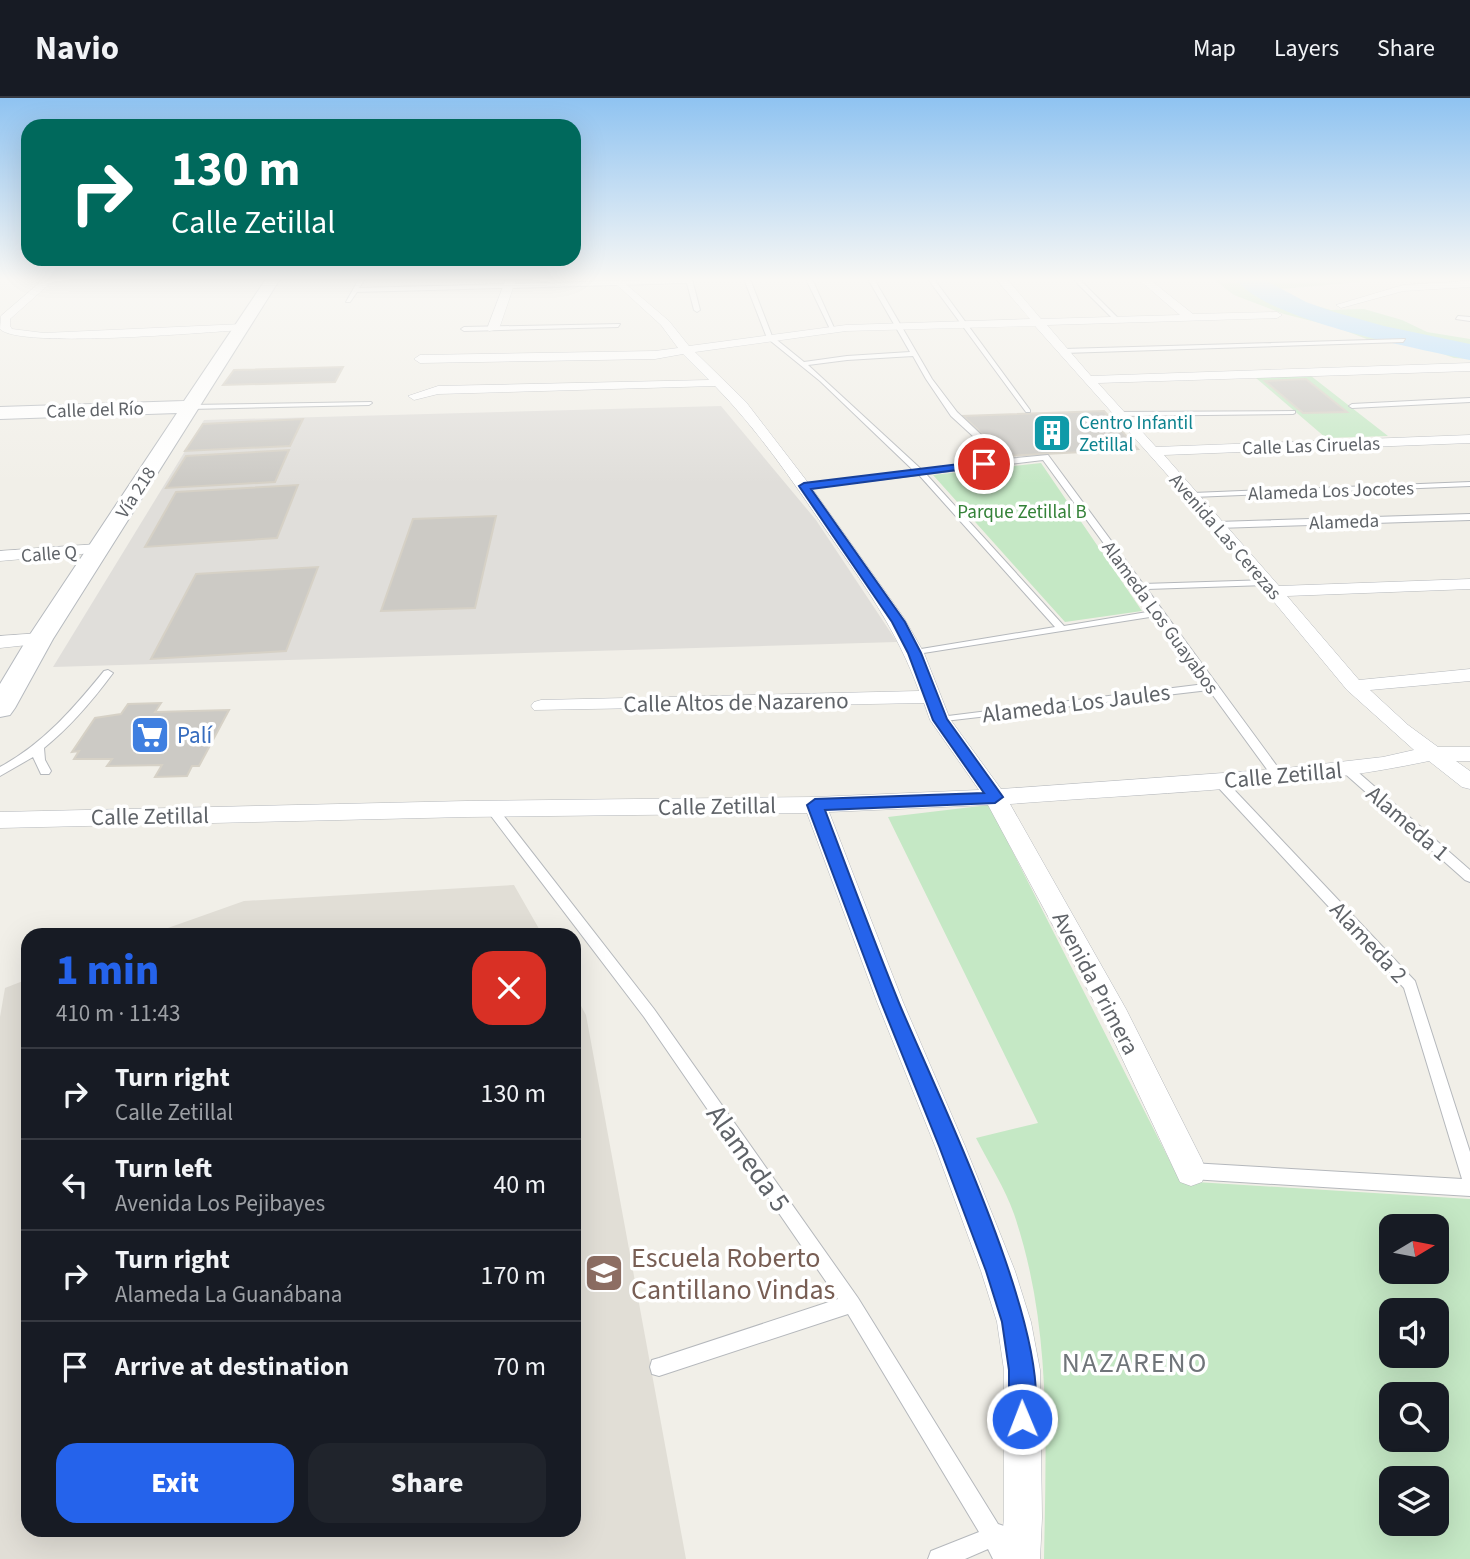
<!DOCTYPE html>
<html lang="en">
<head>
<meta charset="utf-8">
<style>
	:root { --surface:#171b24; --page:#20242c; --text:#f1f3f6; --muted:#9ea1a6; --line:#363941; --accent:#2563eb }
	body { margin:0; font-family:"Source Sans 3",sans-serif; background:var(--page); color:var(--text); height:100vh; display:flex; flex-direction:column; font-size:26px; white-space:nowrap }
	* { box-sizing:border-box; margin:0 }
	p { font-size:23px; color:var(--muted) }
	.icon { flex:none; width:38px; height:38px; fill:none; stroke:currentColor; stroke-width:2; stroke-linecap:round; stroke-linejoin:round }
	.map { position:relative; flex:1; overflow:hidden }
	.sheet { position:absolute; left:21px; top:830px; width:560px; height:609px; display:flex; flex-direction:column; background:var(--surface); border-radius:21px; box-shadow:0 7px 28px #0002 }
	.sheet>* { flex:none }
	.banner { position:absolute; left:21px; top:21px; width:560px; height:147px; border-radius:21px; box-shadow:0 7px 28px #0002; background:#00695c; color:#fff; overflow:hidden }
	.needle { width:46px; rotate:80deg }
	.fabs { position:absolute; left:1379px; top:1116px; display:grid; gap:14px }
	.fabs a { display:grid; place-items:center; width:70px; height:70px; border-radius:14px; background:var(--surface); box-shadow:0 7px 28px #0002; font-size:35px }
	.pin { position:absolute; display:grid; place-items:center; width:60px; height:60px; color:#fff; margin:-30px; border:4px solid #fff; border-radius:50%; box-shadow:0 2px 7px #0007 }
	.me { position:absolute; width:77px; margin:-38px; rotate:359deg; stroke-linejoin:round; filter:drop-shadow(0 0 5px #0008) }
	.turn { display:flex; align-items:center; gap:24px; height:147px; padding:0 35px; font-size:32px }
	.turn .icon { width:91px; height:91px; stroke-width:2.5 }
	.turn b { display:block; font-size:49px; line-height:60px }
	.round { display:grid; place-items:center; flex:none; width:74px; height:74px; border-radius:21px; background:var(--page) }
	.overview { display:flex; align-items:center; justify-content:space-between; height:119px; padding:0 35px }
	h1 { font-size:42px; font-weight:800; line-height:52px; color:var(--accent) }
	.cta { display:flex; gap:14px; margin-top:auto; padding:14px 35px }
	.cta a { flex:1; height:80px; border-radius:21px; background:var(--accent); color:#fff; font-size:28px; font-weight:800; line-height:80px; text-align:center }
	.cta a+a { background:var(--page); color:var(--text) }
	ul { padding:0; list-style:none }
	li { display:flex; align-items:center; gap:21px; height:91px; padding:0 35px; border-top:2px solid var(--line) }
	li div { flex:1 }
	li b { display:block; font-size:26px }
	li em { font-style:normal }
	header { display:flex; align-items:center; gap:42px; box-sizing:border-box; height:98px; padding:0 35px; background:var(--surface); border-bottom:2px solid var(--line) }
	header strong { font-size:33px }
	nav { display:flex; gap:38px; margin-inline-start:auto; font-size:24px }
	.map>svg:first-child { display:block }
	.industrial { fill:#e0deda }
	.education { fill:#e1ded6 }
	.green { fill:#c5e8c5; fill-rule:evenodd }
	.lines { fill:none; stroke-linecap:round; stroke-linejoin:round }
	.river { fill:#aadaff; fill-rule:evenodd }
	.building { fill:#cccac5; stroke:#d6d1c6; stroke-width:2 }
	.lane-casing { stroke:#b5b8bc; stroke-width:2 }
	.street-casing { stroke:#b5b8bc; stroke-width:1 }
	.secondary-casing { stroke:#b6babf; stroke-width:2 }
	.lane { fill:#fff; fill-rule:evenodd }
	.street { fill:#fff; fill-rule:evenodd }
	.secondary { fill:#fff; fill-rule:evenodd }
	.route { fill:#2563eb; stroke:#184099; stroke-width:2 }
	.labels { text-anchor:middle; stroke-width:7; stroke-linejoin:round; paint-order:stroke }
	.far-street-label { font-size:19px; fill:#5f6368; stroke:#fff }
	.far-culture-label { font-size:19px; fill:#0d838f; stroke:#fff; text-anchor:start }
	.far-park-label { font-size:19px; fill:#348238; stroke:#fff }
	.street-label { font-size:23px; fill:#5f6368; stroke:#fff }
	.shop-label { font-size:23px; fill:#366cbe; stroke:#fff; text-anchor:start }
	.near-street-label { font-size:28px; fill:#5f6368; stroke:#fff }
	.near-education-label { font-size:28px; fill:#785e54; stroke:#fff; text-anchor:start }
	.near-neighbourhood-label { font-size:28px; letter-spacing:2px; fill:#70757a; stroke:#fff }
</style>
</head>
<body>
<header>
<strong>Navio</strong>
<nav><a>Map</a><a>Layers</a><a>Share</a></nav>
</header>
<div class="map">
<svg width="1470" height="1461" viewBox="0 0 1470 1461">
	<rect width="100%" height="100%" fill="#f1efe8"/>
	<path class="industrial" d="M721,308L816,422L897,544L53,569L204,322Z"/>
	<path class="education" d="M514,787L542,836H151L244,803Z
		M28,881V1432H574V895L586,917L686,1461H0V919L5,890Z"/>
	<path class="green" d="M1213,181H1356L1361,184L1281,191L1309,206L1331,212L1364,211L1402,222L1427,234L1470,241V261L1454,260L1411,244L1369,242L1336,229L1284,216L1234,197Z
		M1311,278L1388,338L1326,340L1256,280ZM1306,281L1346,313L1303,315L1266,283Z
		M1041,365L1142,513L1065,524L933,377Z
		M989,707L1180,1083L1470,1101V1461H1044C1046,1346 1052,1227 1014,1116C1005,1090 988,1064 976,1040L1038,1025L888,719ZM1391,1129H1437V1174H1391ZM1391,1213H1437V1258H1391ZM1391,1297H1437V1342H1391ZM1391,1381H1437V1426H1391Z"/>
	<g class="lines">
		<path class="river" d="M1236,181H1263L1306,204L1334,214L1384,228L1470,246V262C1420,251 1264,222 1236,181Z"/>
	</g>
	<path class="building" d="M343,269L335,284L223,287L234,272Z
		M1306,281L1347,314L1303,315L1265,283Z
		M1104,313L1138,351L1006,358L963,318Z
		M303,321L290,348L185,353L203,326Z
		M289,352L275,384L166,390L186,358Z
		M298,387L277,440L145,449L176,394Z
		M496,418L475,510L381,513L413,421Z
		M318,469L286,553L151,561L196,476Z
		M161,605L155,614L229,612L199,668H192L187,678L155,679L162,667L107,668L112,661H74L79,653L72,654L95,620L121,616L128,606Z"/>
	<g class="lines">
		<g class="lane-casing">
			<path id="lane" d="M359,181H365L359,190L692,181L700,212L697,214L694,212L687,185L357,194L350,204H346Z
				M744,181H750L772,238L804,264L847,258L910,254L868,181H874L932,281L957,314L1007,361L1048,357L1143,486L1269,482V486L1266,487L1147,491L1282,675L1284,678L1282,681H1274L1209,592L936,624L935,622L940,619L1205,586L1156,518L911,557L910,555L915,552L1055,529L919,377L801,391V387H804L914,373L820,283L767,240ZM913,258L926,281L951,318L999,362L922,372L808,267L847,262ZM1043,362L1153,513L1064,528L926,376Z
				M806,181H812L835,232L830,231Z
				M928,181H934L1030,312V314H1026Z
				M1073,181H1079L1120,222V224H1116Z
				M1458,218L1470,219V223L1456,221Z
				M620,226L618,229L464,233L461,231L464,229Z
				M1405,241L1403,244L1064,255L1061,253L1064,251Z
				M1470,300V304L1352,310L1349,308L1352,306Z
				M371,304L372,305L369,307L190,311L187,309L190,307Z
				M1295,313V315L1293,316L1117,318L1113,316L1117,314Z
				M1470,384V388L1193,399L1189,397L1193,395Z
				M1470,416V422L1217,430L1213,427L1217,424Z
				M108,572L113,575C93,602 70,629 44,650L45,662L51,673L49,676H41L33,659L0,678V669C43,646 74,610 104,573Z
				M1347,667L1351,668L1470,772V784L1465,782L1343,674L1341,671L1343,668Z
				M1219,679L1223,680L1415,883L1470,1054V1098L1191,1081L1185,1079L1183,1073L1185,1067L1191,1065L1462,1081L1404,890L1215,686L1213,683L1215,680Z
				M492,707L496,708L654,911L858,1200L998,1426L1007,1429L1011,1436L1007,1444L1015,1461H993L988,1451L965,1461H928L931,1453L979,1434L848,1216L659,1278L652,1276L650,1269L652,1262L659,1260L838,1201L644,919L488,714L486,711Z"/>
		</g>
		<g class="street-casing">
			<path id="street" d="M44,181H55L10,221V228L12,231L44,235L243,226L249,229L243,232C206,234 19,251 0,231L1,218Z
				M506,181H516L499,231L489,233L487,231Z
				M996,181H1007L1041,221L1180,217L1138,181H1149L1193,216L1277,214L1282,217L1277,220L1047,227L1091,278L1470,265V273L1098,285L1156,349L1470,337V345L1164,357L1279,488L1470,481V491L1287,498L1359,582L1470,571V583L1370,592L1408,627L1438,649H1470V663H1456L1470,673V691L1462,689L1429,663C1292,692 1149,695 1010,706L1126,911L1202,1062L1206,1073L1202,1084L1191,1088L1180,1084L1106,926L988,707L829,714L903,904L965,1048L1015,1173L1031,1224L1040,1272L1042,1420L1040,1461H1000L1004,1420V1272L997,1224L981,1173L935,1048L877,904L807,715L466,719L0,730V714L466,703L815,699L979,692L930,622L924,605L534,612L531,608L534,604L541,602L919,593C897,532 863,485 826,432C792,382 757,331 715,288L438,296L414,302L408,298L438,288L709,282L683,256L655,261L420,265L414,261L420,257L655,253L678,250L661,227L617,187V183L621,182L669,223L689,248L846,227L1030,221ZM1035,228L1188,400L1347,592L1414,652L1383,659L1278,671L1001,691L950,621L924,555L904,520L809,386L746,304L695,254L846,233Z
				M1470,183V189L1403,193L1341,210L1336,207L1403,187Z
				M98,446L106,451L104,454L0,463V453Z
				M40,535L46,537L49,541L46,545L0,550V538Z"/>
		</g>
		<g class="secondary-casing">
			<path id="secondary" d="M266,181H280L53,541L15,610L10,617L0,619V586L27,541L177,315L0,321V309L184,303Z"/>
		</g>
		<use href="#lane" class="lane"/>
		<use href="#street" class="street"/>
		<use href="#secondary" class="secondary"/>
	</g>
	<linearGradient id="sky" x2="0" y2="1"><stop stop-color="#8fc3f1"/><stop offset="0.47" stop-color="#f9f8f5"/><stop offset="1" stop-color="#f9f8f5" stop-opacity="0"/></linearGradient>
	<rect width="1470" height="386" fill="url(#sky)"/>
	<path class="route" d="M984,363L987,364V368L811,391L905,524L921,555L947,621L1003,699L995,705L825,712C849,776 873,841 899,905C933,987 1063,1253 1031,1330L1022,1334L1013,1330L1009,1321V1272L1002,1224L986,1173L939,1048L881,904L807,707L815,701L984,695L933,622L908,555L892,524L799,388L804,385Z"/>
	<defs>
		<g id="building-square" transform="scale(2.0125)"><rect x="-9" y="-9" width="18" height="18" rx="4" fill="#0f9aa8" stroke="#fff"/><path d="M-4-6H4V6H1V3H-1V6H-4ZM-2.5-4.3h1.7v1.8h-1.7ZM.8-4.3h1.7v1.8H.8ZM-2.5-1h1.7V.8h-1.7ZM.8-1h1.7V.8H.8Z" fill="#fff"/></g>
		<g id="supermarket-square" transform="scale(2.0125)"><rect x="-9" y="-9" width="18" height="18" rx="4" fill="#3f7fe0" stroke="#fff"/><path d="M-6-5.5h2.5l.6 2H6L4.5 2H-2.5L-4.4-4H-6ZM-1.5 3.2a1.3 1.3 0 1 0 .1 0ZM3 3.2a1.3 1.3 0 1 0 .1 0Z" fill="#fff"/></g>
		<g id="school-square" transform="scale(2.0125)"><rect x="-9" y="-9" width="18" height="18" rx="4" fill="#8d6e63" stroke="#fff"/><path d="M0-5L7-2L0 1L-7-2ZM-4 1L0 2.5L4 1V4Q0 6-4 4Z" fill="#fff"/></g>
	</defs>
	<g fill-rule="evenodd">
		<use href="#building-square" x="1052" y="335"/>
		<use href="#supermarket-square" x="150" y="637"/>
		<use href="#school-square" x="604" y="1175"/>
	</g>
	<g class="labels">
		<g class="far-street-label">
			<text transform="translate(95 311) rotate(-2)" y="7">Calle del Río</text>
			<text transform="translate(1311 347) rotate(-2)" y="7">Calle Las Ciruelas</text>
			<text transform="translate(1331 392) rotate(-2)" y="7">Alameda Los Jocotes</text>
			<text transform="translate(135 394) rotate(-57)" y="7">Vía 218</text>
			<text transform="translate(1344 423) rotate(-2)" y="7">Alameda</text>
			<text transform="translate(1226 438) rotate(49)" y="7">Avenida Las Cerezas</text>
			<text transform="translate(49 455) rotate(-4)" y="7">Calle Q</text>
			<text transform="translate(1161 519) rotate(54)" y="7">Alameda Los Guayabos</text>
		</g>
		<g class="far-culture-label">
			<text x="1079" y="331">Centro Infantil<tspan x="1079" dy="22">Zetillal</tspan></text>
		</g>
		<g class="far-park-label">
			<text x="1022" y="420">Parque Zetillal B</text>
		</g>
		<g class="street-label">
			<text transform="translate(736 604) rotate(-1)" y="8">Calle Altos de Nazareno</text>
			<text transform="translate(1076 605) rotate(-7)" y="8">Alameda Los Jaules</text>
			<text transform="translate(1283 677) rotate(-5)" y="8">Calle Zetillal</text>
			<text transform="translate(717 708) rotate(-1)" y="8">Calle Zetillal</text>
			<text transform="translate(150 718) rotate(-1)" y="8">Calle Zetillal</text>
			<text transform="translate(1408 725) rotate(41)" y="8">Alameda 1</text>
			<text transform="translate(1369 844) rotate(47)" y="8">Alameda 2</text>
			<text transform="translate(1096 885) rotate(62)" y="8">Avenida Primera</text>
		</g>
		<g class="shop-label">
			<text x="177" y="645">Palí</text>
		</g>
		<g class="near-street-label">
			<text transform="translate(749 1060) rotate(55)" y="10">Alameda 5</text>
		</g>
		<g class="near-education-label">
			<text x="631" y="1169">Escuela Roberto<tspan x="631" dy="32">Cantillano Vindas</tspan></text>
		</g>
		<g class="near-neighbourhood-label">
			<text x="1135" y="1274">NAZARENO</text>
		</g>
	</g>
</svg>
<div class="fabs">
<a><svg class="needle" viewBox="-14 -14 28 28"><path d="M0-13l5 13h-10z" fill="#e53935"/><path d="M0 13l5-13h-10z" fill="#9ea1a6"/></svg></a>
<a><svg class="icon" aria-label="sound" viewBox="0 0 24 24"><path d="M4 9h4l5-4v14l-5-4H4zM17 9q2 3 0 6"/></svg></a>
<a><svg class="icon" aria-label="search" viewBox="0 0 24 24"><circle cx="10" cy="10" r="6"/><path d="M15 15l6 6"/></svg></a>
<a><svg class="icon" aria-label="layers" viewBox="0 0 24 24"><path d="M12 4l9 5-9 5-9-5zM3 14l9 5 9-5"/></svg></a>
</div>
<div class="pin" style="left:984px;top:366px;background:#d93025"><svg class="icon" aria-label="arrive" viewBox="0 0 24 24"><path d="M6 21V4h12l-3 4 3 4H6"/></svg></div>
<svg class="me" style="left:1022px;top:1321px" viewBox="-20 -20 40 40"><circle r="17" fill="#2563eb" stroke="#fff" stroke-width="3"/><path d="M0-11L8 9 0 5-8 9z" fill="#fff"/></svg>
<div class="banner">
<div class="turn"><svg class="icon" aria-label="right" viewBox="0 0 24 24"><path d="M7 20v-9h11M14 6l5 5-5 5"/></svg><div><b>130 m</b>Calle Zetillal</div></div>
</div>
<section class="sheet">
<div class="overview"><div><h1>1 min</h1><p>410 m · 11:43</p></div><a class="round" style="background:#d93025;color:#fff"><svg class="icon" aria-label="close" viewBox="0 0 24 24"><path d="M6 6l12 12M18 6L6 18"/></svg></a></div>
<ul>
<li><svg class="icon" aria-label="right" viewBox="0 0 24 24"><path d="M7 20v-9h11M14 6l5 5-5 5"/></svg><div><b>Turn right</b><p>Calle Zetillal</p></div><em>130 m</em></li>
<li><svg class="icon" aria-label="left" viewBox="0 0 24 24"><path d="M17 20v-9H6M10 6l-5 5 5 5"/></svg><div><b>Turn left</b><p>Avenida Los Pejibayes</p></div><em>40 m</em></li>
<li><svg class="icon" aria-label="right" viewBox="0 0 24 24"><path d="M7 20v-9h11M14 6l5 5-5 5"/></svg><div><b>Turn right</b><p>Alameda La Guanábana</p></div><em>170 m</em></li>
<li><svg class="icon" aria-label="arrive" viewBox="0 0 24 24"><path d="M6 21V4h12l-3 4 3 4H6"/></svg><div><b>Arrive at destination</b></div><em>70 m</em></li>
</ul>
<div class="cta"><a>Exit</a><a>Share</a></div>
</section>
</div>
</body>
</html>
